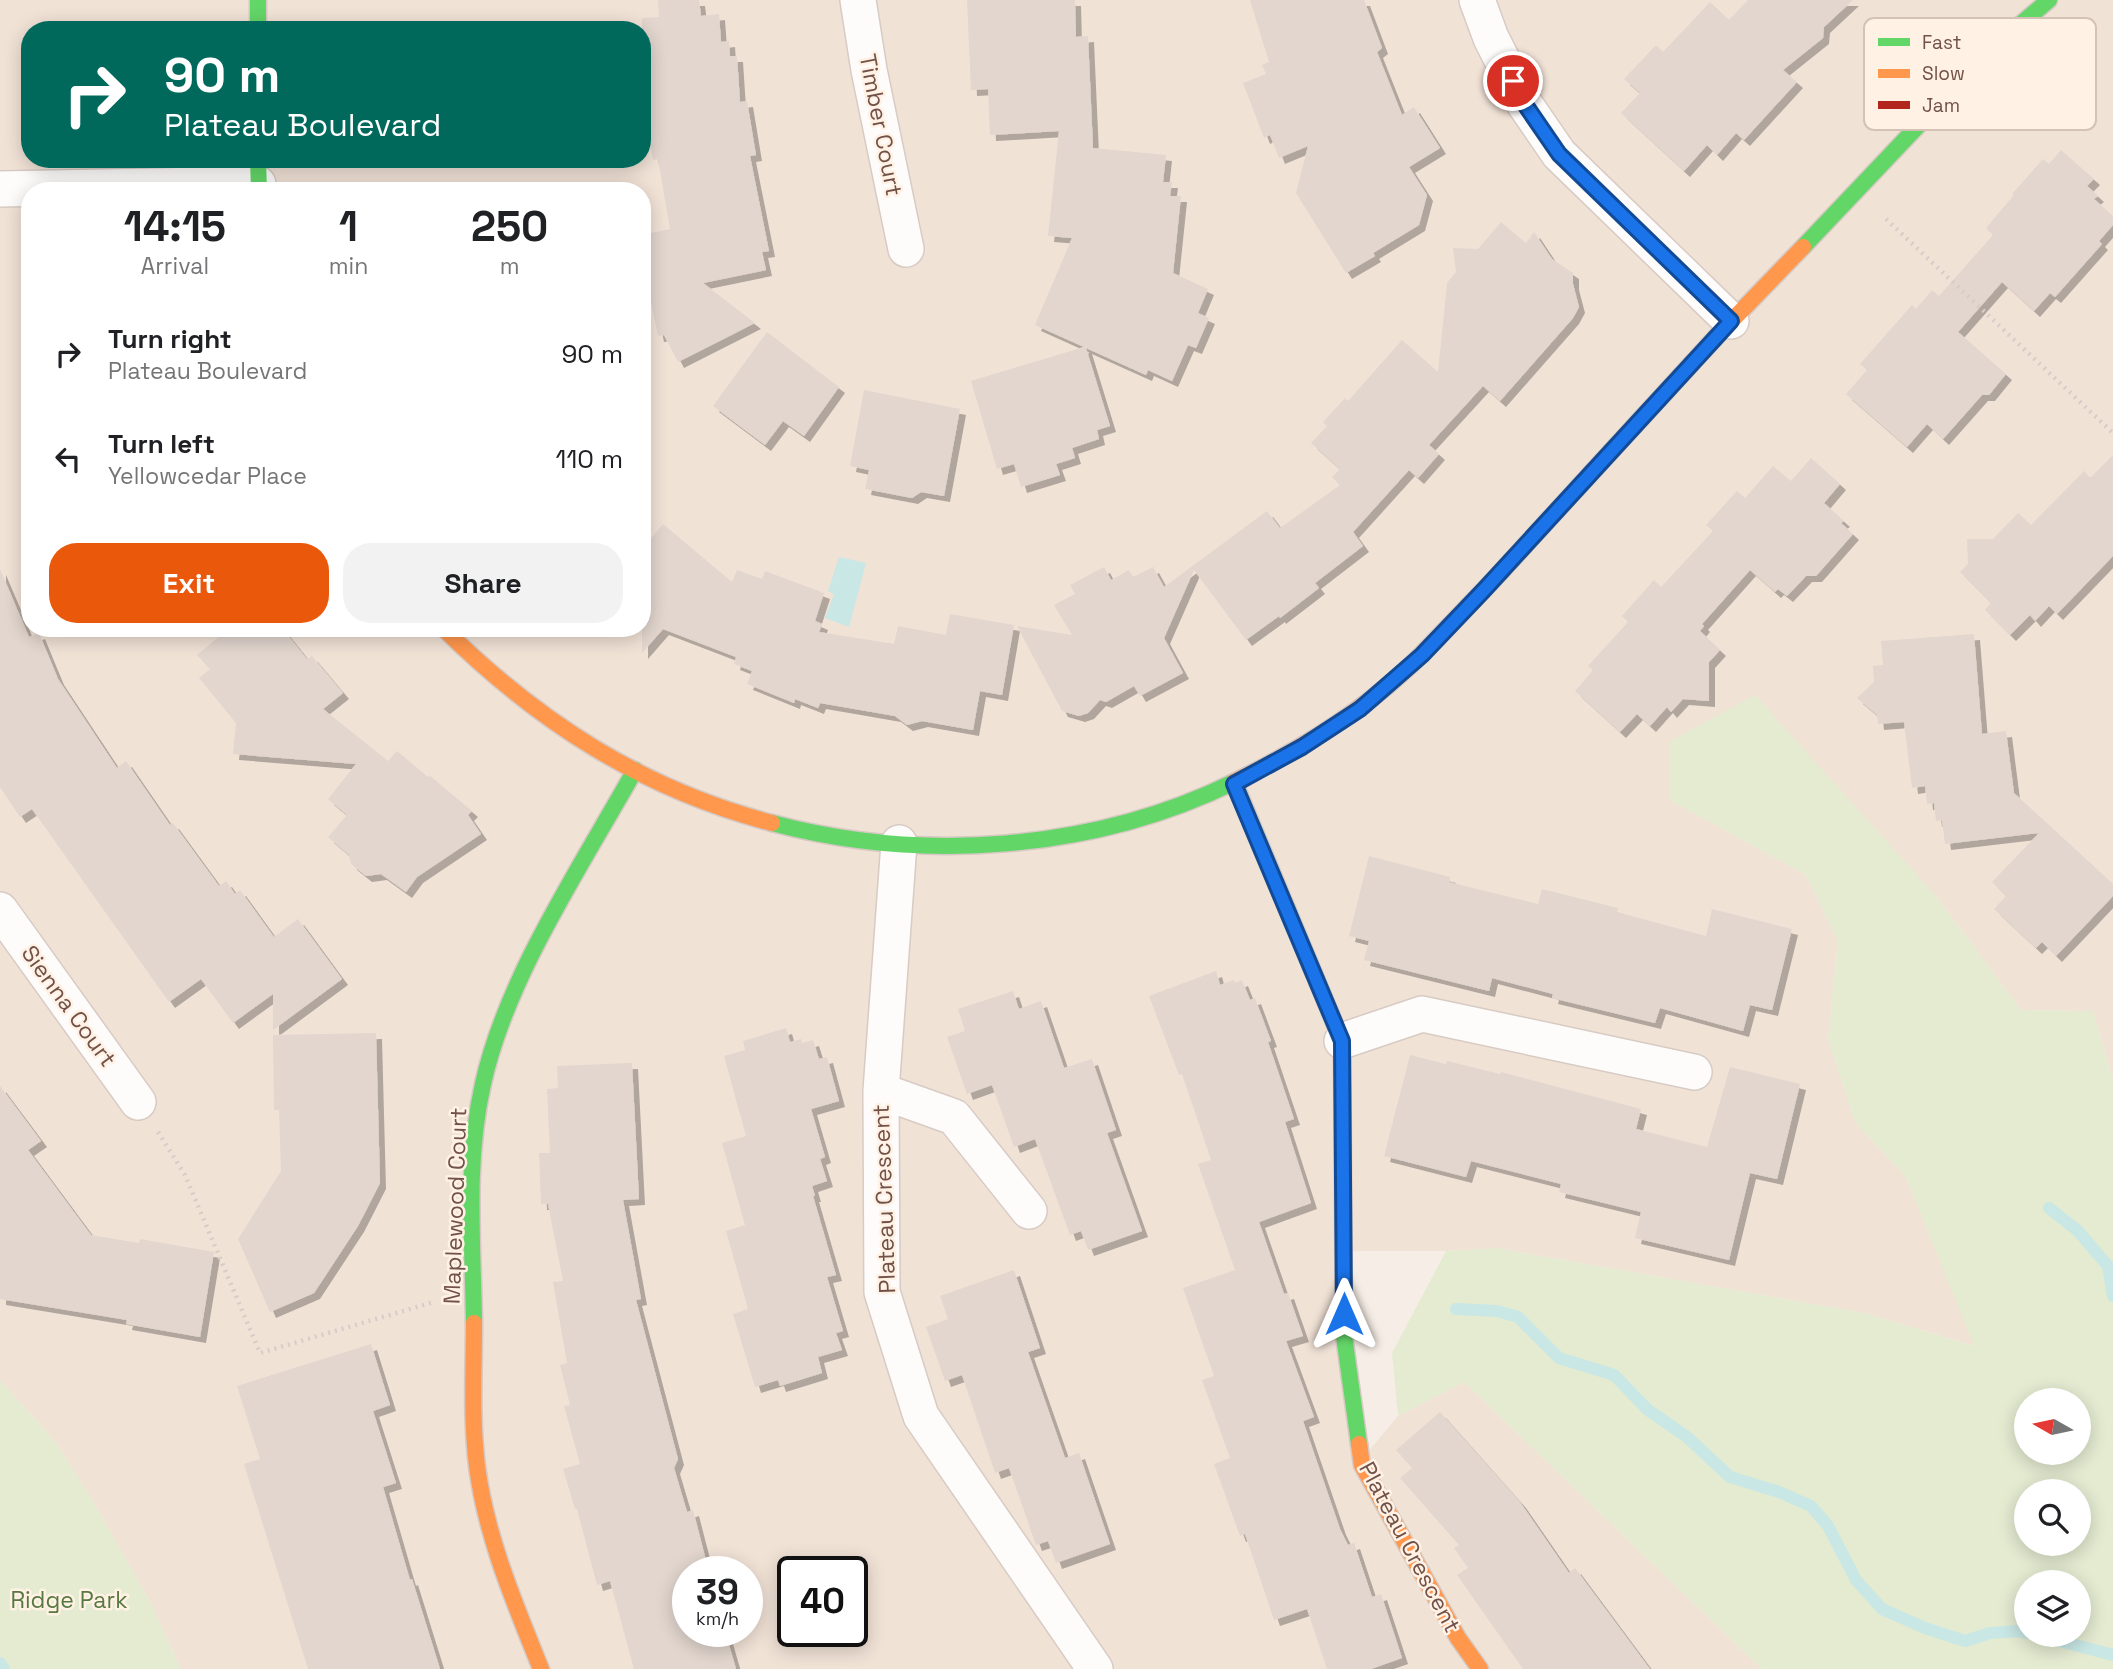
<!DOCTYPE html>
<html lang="en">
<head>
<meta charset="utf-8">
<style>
	:root { --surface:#fff; --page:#f2f2f2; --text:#202124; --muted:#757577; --accent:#ea580c }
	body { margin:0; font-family:"Space Grotesk",sans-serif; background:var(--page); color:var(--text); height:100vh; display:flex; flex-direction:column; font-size:26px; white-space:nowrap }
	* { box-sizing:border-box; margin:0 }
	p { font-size:23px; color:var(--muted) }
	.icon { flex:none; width:38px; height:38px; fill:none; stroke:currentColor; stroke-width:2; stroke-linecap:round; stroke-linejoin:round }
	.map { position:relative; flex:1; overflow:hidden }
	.panel { position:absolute; left:21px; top:182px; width:630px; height:455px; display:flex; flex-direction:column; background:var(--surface); border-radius:28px; box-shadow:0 4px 18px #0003 }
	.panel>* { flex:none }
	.top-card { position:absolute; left:21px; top:21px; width:630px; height:147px; border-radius:28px; box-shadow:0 4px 18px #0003; background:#00695c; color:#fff; overflow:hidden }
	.needle { width:46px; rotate:279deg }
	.fabs { position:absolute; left:2014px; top:1388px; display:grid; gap:14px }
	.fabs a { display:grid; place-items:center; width:77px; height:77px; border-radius:50%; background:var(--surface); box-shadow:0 4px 18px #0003; font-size:35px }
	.speed { position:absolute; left:672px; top:1556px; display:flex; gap:14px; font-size:35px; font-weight:700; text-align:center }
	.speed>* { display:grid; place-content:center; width:91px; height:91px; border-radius:50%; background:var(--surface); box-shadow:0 4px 18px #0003; line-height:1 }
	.speed small { font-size:18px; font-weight:400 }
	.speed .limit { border:4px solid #111; border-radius:10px; background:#fff; color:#111 }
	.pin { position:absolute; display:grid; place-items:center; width:60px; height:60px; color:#fff; margin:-30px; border:4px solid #fff; border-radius:50%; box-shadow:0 2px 7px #0007 }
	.me { position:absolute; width:77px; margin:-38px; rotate:0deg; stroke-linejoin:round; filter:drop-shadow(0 0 5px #0008) }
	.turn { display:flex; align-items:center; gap:24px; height:147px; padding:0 28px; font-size:32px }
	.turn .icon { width:91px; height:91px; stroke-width:2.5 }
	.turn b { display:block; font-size:49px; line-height:60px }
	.eta { display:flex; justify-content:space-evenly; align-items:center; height:119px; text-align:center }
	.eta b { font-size:42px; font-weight:700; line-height:49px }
	.button { display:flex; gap:14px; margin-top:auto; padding:14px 28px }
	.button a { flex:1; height:80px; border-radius:28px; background:var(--accent); color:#fff; font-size:28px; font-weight:700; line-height:80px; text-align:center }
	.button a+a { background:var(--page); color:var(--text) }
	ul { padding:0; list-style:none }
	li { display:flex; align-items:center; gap:21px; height:105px; padding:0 28px }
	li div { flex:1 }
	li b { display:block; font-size:26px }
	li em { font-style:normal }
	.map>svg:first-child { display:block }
	.residential { fill:#f1e2d6; fill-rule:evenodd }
	.green { fill:#e4ebd1; fill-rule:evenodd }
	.water { fill:#c8e7e5 }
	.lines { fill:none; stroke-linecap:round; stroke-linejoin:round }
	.stream { stroke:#c8e7e5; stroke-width:12 }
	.building { fill:#e2d6ce; filter:url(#shadow) }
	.street-casing { stroke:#d7cbc4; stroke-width:38 }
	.fast-casing { stroke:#d6c9c3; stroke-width:19 }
	.slow-casing { stroke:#d6c9c3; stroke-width:19 }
	.jam-casing { stroke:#d6c9c3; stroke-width:19 }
	.path { stroke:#d7ccc8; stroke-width:4.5; stroke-dasharray:2 5; stroke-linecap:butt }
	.street { stroke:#fefcfb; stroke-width:35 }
	.fast { stroke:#63d668; stroke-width:16 }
	.slow { stroke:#ff974d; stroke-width:16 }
	.jam { stroke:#b3261e; stroke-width:16 }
	.route-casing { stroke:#114b97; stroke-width:18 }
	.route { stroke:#1a73e8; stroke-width:12 }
	.labels { text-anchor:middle; stroke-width:5; stroke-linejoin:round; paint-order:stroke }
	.street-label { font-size:23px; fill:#725148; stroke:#fff2e5 }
	.park-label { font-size:23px; fill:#577840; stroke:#fff2e5 }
	.key { fill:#fff2e5; stroke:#d5c2b6; stroke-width:2 }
	.key-label { font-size:19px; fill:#725148 }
</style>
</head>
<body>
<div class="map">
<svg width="2113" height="1669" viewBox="0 0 2113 1669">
	<defs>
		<filter id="shadow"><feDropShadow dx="6" dy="6" stdDeviation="0" flood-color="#0004"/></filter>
	</defs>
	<rect width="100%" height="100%" fill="#f6eee6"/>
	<path class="residential" d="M0,0H2113V1080L2093,1011L2021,1010L1936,896L1670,800L1806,875L1838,941L1828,1039L1855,1122L1906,1177L1975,1346L1864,1313L1496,1248L1446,1251H1344L1362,1459L1398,1416L1464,1382L1762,1669H181L149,1600L98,1510L57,1444L0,1380ZM30,30H642V159H30ZM30,191H642V628H30ZM688,1572H747V1631H688ZM793,1572H852V1631H793Z"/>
	<path class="green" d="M1755,695L1936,896L2021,1010L2093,1011L2113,1080V1669H1762L1464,1382L1398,1416L1392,1353L1446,1251L1496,1248L1864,1313L1974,1346L1906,1177L1855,1122L1828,1039L1838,941L1806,875L1670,800V741ZM2026,1400H2079V1452H2026ZM2026,1491H2079V1544H2026ZM2026,1582H2079V1634H2026Z
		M0,1380L57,1444L98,1510L149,1600L181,1669H0Z"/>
	<path class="water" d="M839,557L866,563L849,627L825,618L834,594L828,591Z"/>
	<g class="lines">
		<path class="stream" d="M2049,1208L2078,1231L2108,1266L2113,1296
			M1456,1309L1497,1311L1518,1317L1559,1358L1614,1375L1648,1410L1687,1437L1730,1477L1779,1492L1811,1506L1828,1526L1856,1580L1882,1609L1925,1628L1965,1641L1990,1633L2018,1631L2026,1633
			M2033,1634L2113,1655
			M0,1663L4,1669"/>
	</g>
	<path class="building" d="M658,0H699L701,16L719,14L721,42L729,41L730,56H737L740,102L747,101L756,155L750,156L769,251L762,252L766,270L703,283L755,323L678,362L664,335L658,336L642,259V235L670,229L658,159L653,160L642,100V18L659,17Z
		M967,0H1075L1076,37L1088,36L1093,148L1166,155L1163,182H1172L1170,196H1181L1173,273L1208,289L1198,313L1209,318L1196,348L1188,345L1172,381L1148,370L1146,375L1086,348L1110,426L1097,430L1099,439L1072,448L1075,458L1056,464L1060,475L1021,487L1014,464L997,469L971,381L1084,347L1035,325L1072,238L1048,236L1059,131L990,135L988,89L971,90Z
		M1250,0H1364L1382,48L1377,52L1402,115L1414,107L1440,148L1409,167L1427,195L1419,225L1373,253L1375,256L1346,273L1296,193L1308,146L1279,158L1270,135L1264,138L1243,83L1266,74L1262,65L1269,62Z
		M1748,0H1853L1824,27L1823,38L1783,70L1797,82L1744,140L1736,133L1717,155L1707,145L1684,171L1621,113L1640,93L1624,79L1656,45L1663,52L1710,2L1729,20Z
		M2061,150L2094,179L2087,186L2098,196L2094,199L2113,216V225L2099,241L2102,244L2055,297L2050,293L2034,311L2002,282L1958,332L2006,374L1989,395H1982L1943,439L1927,424L1907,447L1846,394L1867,370L1860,364L1912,305L1916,309L1932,290L1939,296L1993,235L1986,228L2014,195L2012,194L2043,159L2049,164Z
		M1501,222L1526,243L1534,232L1552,259L1573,273V284L1579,307L1573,318L1500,401L1483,386L1429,445L1439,454L1418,478L1409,470L1353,532L1363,546L1315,583L1319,588L1280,618L1279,616L1246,640L1194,570L1164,638L1183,673L1140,696L1134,686L1106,702L1100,700L1088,713L1079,716L1062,711L1017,626L1072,635L1054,605L1075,594L1070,585L1104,567L1111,580L1129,570L1133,577L1153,567L1164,587L1267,511L1280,528L1340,485L1332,477L1340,469L1311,443L1327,426L1323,422L1345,398L1348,401L1402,340L1438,372L1447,283L1456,272L1453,248L1478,249Z
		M767,332L839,387L804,436L783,421L765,445L713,406Z
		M864,390L960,409L944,496L921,492L912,498L865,489L869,470L850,466Z
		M2113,455V556L2057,614L2049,606L2035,621L2030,615L2010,635L1985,610L1991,603L1960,572L1968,564L1967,539H1993L2018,513L2031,525L2084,471L2090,478Z
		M1811,458L1840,484L1824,503L1844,521L1841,523L1853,534L1816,576H1806L1787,596L1778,589L1775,592L1750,570L1702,624L1704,626L1700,631L1720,650L1709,662V701L1683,699L1671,712L1667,707L1650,726L1637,714L1620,732L1575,691L1593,670L1588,666L1628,622L1622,616L1654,580L1661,587L1713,531L1706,525L1737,491L1745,498L1773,466L1791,481Z
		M663,524L732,582L737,570L762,579L765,571L824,593L815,621L822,624L819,632L894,644L898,626L946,635L950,614L1014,625L1002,695L980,691L973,730L922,721L907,725L895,716L820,703L818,708L795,699L794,703L747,684L752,671L734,664L736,657L663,629L642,653V549Z
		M0,569L29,637L39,633L58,679L117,768L126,761L170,825L173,823L219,886L226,881L235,894L240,890L274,937L298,919L342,979L273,1030V994L233,1023L201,979L169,1002L32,809L20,817L0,787Z
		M229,628H282L307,659L312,656L343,693L323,709L388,761L397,751L428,777L429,775L472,811L468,815L481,834L417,877L406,892L381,874L366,876L351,864L349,855L328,837L347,815L328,799L356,764L233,754L236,723L199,678L210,669L197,655Z
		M1974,634L1982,734L2006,731L2014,793L2113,884V896L2056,956L2042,942L2036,948L1994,909L2006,896L1992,882L2039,833L1945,844L1942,820L1936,821L1934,803L1927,804L1925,786L1912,788L1904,722L1878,724L1877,715L1857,698L1874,682L1873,666L1883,665L1881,641Z
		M1369,856L1450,877L1449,882L1538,904L1542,889L1618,908L1617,912L1706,936L1712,909L1792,929L1772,1010L1750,1005L1743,1031L1660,1008L1655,1023L1552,998L1553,994L1492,978L1489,991L1364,960L1369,941L1349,936Z
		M1216,971L1220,985L1234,980L1235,983L1242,980L1250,1000L1255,998L1271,1041L1268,1042L1294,1119L1285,1122L1311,1203L1259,1222L1284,1294L1288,1293L1303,1336L1286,1341L1314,1417L1303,1421L1340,1529L1348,1545L1354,1543L1372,1597L1381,1594L1402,1658L1371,1669H1327L1307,1609L1274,1620L1245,1534L1240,1536L1214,1464L1230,1458L1202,1380L1214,1376L1183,1288L1235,1270L1198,1164L1211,1160L1182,1074L1179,1075L1149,996Z
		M1013,991L1019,1009L1041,1001L1064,1068L1092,1059L1116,1130L1107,1133L1142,1231L1088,1250L1081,1231L1070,1235L1035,1139L1014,1147L992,1085L967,1094L947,1037L965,1031L958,1009Z
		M786,1028L790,1042L801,1039L802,1043L813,1040L819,1059L827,1057L839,1101L811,1109L825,1157L820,1159L827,1181L812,1186L815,1196H813L836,1275L827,1277L843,1331L836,1333L842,1350L818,1357L822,1373L780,1386L778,1380L755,1387L733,1314L748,1309L726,1231L745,1225L722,1143L746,1136L724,1056L745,1050L743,1041Z
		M376,1033L380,1183L358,1226L314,1293L270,1312L238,1239L281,1171L279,1110H274L273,1035Z
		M1410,1055L1446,1064L1447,1061L1500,1074L1501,1072L1641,1109L1636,1129L1707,1147L1730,1067L1800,1084L1777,1179L1750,1173L1729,1260L1635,1238L1641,1212L1559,1192L1561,1184L1471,1161L1466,1177L1384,1156Z
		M632,1063L639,1199L623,1200L641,1299L636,1300L678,1459L674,1468L687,1512L693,1510L709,1572H688V1631H725L736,1669H634L610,1581L597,1585L577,1509H575L563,1469L580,1464L564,1406L570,1405L560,1365L567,1363L553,1282L563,1281L548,1204H541L539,1153H550L547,1089L558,1088L557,1066Z
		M0,1086L41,1141L28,1150L91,1235L139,1243L140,1239L214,1252L200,1337L126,1324L127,1320L0,1299Z
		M1014,1270L1040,1348L1028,1352L1065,1458L1079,1453L1110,1544L1056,1563L1048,1541L1036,1545L1009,1468L995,1473L962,1375L945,1381L926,1327L948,1319L940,1296Z
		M371,1344L390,1405L373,1411L396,1483L383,1487L410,1580L412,1579L440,1669H308L244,1464L260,1459L237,1386Z
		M1440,1412L1520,1502L1569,1573L1575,1568L1650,1669H1523L1457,1575L1468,1568L1454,1548L1459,1545L1400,1478L1412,1468L1396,1450Z"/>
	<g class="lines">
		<g class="street-casing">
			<path id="street" d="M858,0L869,70L906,249
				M1477,0L1491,38L1524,103L1559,154L1731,321
				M0,189L258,184
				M899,843L881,1091L882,1292L921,1416L1095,1669
				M0,910L138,1102
				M1342,1041L1422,1014L1694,1072
				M881,1091L954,1117L1029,1211"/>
		</g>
		<g class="fast-casing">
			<path id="fast" d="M258,0V30
				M258,159L259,191
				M1803,247L1989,51L2049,0
				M1235,784L1342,1041L1344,1336L1359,1444
				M772,823C922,863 1093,851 1234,782
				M474,1323C473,1244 465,1162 483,1084C506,978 582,865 635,770"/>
		</g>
		<g class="slow-casing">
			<path id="slow" d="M1593,471L1716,337L1803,247
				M443,628C538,722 642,789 772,823
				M1234,782C1300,750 1363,712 1416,660
				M474,1323C474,1370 471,1419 477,1466C486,1537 515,1604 541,1669
				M1359,1444L1362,1465L1458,1638L1480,1669"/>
		</g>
		<g class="jam-casing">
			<path id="jam" d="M1416,660L1498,575L1593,471"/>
		</g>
		<path class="path" d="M1886,219L2113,433
			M158,1132L185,1175L260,1353L434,1302"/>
		<use href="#street" class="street"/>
		<use href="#fast" class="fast"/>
		<use href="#slow" class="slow"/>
		<use href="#jam" class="jam"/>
	</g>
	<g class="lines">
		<g class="route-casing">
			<path id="route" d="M1344,1314L1342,1041L1234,784L1302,747L1360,709L1422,655L1483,591L1731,321L1559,154L1524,103L1513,81"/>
		</g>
		<use href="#route" class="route"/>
	</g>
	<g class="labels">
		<g class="street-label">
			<text transform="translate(881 125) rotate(79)" y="8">Timber Court</text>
			<text transform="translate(69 1006) rotate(54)" y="8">Sienna Court</text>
			<text transform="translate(884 1199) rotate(-92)" y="8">Plateau Crescent</text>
			<text transform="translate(455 1206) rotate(-88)" y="8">Maplewood Court</text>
			<text transform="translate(1410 1547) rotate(62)" y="8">Plateau Crescent</text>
		</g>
		<g class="park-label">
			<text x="69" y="1608">Ridge Park</text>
		</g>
	</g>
	<rect x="1864" y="18" width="232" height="112" rx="10" class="key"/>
	<rect x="1878" y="38" width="32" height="8" fill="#63d668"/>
	<rect x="1878" y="69" width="32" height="9" fill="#ff974d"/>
	<rect x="1878" y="101" width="32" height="8" fill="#b3261e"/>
	<g class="key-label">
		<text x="1922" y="49">Fast</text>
		<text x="1922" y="80">Slow</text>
		<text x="1922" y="112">Jam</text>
	</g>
</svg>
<div class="fabs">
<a><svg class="needle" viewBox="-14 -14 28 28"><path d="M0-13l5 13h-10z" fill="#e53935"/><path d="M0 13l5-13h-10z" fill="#757577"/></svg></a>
<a><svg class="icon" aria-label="search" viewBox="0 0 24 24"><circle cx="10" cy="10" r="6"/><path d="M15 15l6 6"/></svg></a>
<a><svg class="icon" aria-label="layers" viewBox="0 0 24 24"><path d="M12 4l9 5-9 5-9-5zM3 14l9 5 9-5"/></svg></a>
</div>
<div class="speed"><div>39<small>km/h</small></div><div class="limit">40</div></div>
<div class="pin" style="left:1513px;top:81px;background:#d93025"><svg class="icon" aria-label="arrive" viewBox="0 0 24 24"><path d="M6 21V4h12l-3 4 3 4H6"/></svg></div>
<svg class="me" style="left:1344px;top:1314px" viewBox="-20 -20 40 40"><path d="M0-17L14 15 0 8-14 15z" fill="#1a73e8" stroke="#fff" stroke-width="4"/></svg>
<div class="top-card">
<div class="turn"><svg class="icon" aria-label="right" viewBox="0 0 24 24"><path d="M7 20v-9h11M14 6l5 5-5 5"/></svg><div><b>90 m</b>Plateau Boulevard</div></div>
</div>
<section class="panel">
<div class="eta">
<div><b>14:15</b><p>Arrival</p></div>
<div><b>1</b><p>min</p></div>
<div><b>250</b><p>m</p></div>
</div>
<ul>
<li><svg class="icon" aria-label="right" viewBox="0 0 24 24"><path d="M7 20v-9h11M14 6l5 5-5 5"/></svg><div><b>Turn right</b><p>Plateau Boulevard</p></div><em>90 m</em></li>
<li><svg class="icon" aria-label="left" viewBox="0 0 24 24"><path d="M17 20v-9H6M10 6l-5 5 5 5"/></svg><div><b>Turn left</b><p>Yellowcedar Place</p></div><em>110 m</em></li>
</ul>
<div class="button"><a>Exit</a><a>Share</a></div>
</section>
</div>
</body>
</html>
